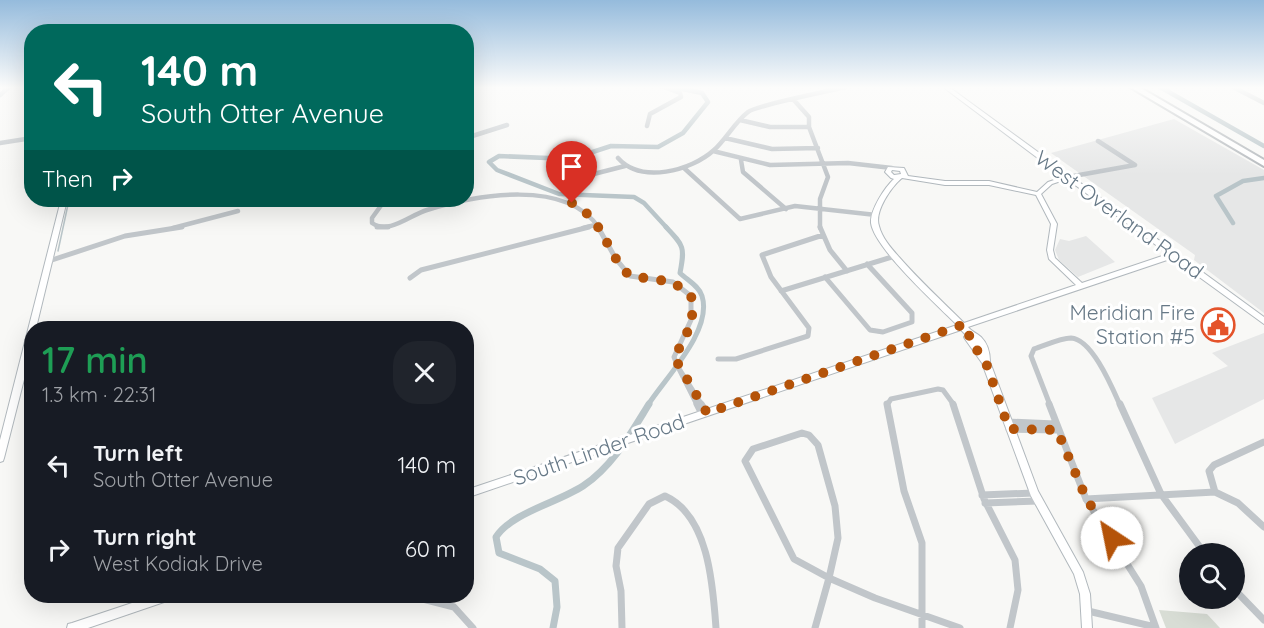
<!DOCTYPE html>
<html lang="en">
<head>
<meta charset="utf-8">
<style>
	:root { --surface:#171b24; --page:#20242c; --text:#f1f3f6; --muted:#9ea1a6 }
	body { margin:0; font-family:Quicksand,sans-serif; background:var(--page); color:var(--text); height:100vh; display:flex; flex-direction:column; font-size:22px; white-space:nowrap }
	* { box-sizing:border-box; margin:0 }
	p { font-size:20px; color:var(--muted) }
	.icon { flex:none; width:33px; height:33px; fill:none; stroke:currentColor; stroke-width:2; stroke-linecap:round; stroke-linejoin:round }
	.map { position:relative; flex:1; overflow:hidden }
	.sheet { position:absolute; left:24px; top:321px; width:450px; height:282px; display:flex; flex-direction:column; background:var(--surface); border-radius:24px; box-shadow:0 6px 24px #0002 }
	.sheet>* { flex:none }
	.top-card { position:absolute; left:24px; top:24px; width:450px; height:183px; border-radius:24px; box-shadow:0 6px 24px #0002; background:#00695c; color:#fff; overflow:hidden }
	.tools { position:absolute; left:1179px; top:543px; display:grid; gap:12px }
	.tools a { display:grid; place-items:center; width:66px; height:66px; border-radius:50%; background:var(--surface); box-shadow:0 6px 24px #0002; font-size:30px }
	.pin { position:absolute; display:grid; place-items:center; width:51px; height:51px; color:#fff; margin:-62px -26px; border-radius:50% 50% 50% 0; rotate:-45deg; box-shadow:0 0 6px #0007 }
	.pin .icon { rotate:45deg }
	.me { position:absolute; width:66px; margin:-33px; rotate:326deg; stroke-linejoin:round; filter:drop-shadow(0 0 4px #0008) }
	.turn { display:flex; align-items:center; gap:21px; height:126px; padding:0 18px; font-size:27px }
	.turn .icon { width:78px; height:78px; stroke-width:2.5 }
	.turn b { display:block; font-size:42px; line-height:51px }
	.then { display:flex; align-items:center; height:57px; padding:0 18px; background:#0003; gap:12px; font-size:22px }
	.round { display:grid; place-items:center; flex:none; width:63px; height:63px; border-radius:24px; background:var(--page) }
	.summary { display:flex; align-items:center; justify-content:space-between; height:102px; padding:0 18px }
	h1 { font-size:36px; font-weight:600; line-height:45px; color:#1e9e55 }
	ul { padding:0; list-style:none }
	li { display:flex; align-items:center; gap:18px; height:84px; padding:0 18px }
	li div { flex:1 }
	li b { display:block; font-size:22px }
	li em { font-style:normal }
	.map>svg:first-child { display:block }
	.built { fill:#e6e7e7 }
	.green { fill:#d8ddd5 }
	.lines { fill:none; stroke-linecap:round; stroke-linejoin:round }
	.stream { stroke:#b9c5c9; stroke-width:1.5 }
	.canal-far2 { stroke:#b9c5c9; stroke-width:4.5 }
	.canal-far1 { stroke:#b9c5c9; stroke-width:5 }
	.canal { stroke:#b9c5c9; stroke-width:7 }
	.secondary-casing { stroke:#b1b8bd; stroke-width:2 }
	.highway-casing { stroke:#b2b7bb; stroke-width:4 }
	.street-far2 { stroke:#c1c6ca; stroke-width:4.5 }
	.street-far1 { stroke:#c1c6ca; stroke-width:5 }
	.street { stroke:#c1c6ca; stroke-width:7 }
	.secondary { fill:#fff; fill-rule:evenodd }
	.highway { fill:#fff; fill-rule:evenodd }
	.route { stroke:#b45309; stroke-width:10; stroke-dasharray:0 18 }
	.labels { text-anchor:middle; stroke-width:6; stroke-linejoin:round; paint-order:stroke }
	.street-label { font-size:21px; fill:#677987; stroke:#fff }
	.poi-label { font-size:21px; fill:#677987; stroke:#fff; text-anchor:end }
</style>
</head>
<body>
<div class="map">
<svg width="1264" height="628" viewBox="0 0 1264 628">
	<rect width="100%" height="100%" fill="#f8f8f6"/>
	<path class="built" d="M1174,119L1264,170V313L1194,260L1195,255L1051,153Z
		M1086,236L1115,262L1078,277L1059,260L1055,250L1060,239L1069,241Z
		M1264,333V399L1175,444L1152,398L1228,366L1212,353Z"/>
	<path class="green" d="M1159,610L1207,614L1220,628H1166Z"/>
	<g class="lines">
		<path class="stream" d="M58,251L69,200"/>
		<path class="canal-far2" d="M1160,87L1264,146
			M0,95L9,87
			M1233,223L1216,196L1243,181L1264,178
			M667,228L644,203L634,197L559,194L497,170L489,162L499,156L571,159L611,146L658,147L683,133L708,102L702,93L672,87"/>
		<path class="canal-far1" d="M648,405C665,378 713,331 702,296C699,286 687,280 680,273C685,247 684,246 666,227"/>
		<path class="canal" d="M553,628L557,607L555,581L540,569L499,553L496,537C511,513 559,502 583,486C613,466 631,433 649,404"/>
		<g class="secondary-casing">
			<path id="secondary" d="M943,87H949L1264,317V324L1173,258L968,327C972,332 977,333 981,337C988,344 990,353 990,362L1038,491L1083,572L1090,594L1092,628H1082L1080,594L1074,574L1031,496L982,363L965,339L964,337L966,335L961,330L466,498V490L957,325C938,306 874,248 871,223C870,210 885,187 894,179L891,178L885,172L888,167L904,168L908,176L945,181H989L1037,192L1048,182L1063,177ZM892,170L900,171L901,174L894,175L891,172ZM902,178L945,185H989L1036,195L1051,224L1047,250L1049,259L1076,285L964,323C942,301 919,280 899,257C891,248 882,238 879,226C874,212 891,187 902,178ZM1067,179L1168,254L1082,283L1055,258L1053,250L1057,224L1041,194L1052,184Z
				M61,200H67L36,328H32V348L4,458L3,461L0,462V440Z
				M153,596H172L171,600L167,601L88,628H67L68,624L72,623Z"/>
		</g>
		<g class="highway-casing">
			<path id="highway" d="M1130,87H1139L1264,160V166Z"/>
		</g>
		<path class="street-far2" d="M1233,87L1264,103
			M793,99L809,117V127L828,177L820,199V228
			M740,120L770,127H809
			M647,126L650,114L681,97L680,93L664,87
			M466,138L507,125
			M725,138L772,149L818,148
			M1098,141L1135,165
			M0,143L32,138
			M713,151L770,165L848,163L892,168
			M618,158C641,184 691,171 714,150C726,139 735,122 748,112C757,105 829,91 846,87
			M741,160L743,172L786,209
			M684,168L740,219L795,206L876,215
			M582,177L625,166
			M1068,177L1135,165
			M385,200L372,218V223C389,235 410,215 427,210C476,195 566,178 599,228
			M173,228L238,211
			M583,228L599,224"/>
		<path class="street-far1" d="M377,227H388
			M598,227L616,259L630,276L673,282L691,296V320L674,357L678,367
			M820,227L830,250L847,271
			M49,261L125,236L182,227
			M825,277L870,330L883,332L912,322V313L867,264
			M410,278L421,270L589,227
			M781,291L895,256
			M718,359H736L808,336L809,328L771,277L762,255L823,235
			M19,379L32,376
			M697,405L678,367L702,405
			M887,405L891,399L938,389L943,390L954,405
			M1050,405L1031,356L1034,349C1044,346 1060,338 1071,338C1092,339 1112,387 1120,405"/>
		<path class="street" d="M697,404L702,414
			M701,404L707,413
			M887,404L904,491L922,543V628
			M953,404L984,499L1015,560L1018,590L1010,628
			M1049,404L1086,499L1141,586L1156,628
			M1120,404L1161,494L1205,554
			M1007,422L1055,424
			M1009,429L1057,430
			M802,433L809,435L818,445L835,506L838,538L829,578L794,559L745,461L753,449Z
			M1215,492L1238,503L1264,527
			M982,495L1034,493
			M1086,499L1215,492L1209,471L1214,465L1264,442
			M985,503L1038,501
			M829,578L875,598L960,628
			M1234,589L1264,620
			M411,596L454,607L473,628
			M1088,611L1155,627
			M622,628L621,591L616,566L618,548L649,504L665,496C709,516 713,586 716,628
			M815,628L829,578"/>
		<use href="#secondary" class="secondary"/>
		<use href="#highway" class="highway"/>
	</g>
	<linearGradient id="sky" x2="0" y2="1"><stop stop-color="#95bbdc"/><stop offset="0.5" stop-color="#fcfcfb"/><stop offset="1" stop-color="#fcfcfb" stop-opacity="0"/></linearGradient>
	<rect width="1264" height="175" fill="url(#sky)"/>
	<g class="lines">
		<path class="route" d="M572,203C606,221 605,253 630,276L673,282L691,296C697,318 685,339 674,357L707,413L962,325L971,334L968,337L986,363L1009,429L1057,430L1086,498L1112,538"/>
	</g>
	<defs>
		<g id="civic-ring" transform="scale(1.725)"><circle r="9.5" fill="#fff" stroke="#e4532a" stroke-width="1.5"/><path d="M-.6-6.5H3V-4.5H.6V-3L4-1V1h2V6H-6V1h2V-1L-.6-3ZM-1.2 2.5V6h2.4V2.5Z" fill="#e4532a"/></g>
	</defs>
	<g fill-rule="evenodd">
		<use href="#civic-ring" x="1218" y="325"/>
	</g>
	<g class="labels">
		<g class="street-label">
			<text transform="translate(1119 215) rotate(36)" y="7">West Overland Road</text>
			<text transform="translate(599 450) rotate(-19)" y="7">South Linder Road</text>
		</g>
		<g class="poi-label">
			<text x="1195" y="320">Meridian Fire<tspan x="1195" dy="24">Station #5</tspan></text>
		</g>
	</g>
</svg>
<div class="tools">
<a><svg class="icon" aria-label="search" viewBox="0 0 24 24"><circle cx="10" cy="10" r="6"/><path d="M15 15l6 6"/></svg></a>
</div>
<div class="pin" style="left:572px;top:203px;background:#d93025"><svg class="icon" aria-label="arrive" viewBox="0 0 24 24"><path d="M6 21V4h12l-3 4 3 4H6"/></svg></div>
<svg class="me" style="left:1112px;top:538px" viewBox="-20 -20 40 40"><circle r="19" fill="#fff"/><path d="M0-13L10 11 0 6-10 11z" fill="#b45309"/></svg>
<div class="top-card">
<div class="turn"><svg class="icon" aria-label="left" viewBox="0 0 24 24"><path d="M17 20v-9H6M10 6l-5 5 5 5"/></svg><div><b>140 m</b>South Otter Avenue</div></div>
<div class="then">Then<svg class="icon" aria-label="right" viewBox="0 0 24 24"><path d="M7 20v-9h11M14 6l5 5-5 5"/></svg></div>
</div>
<section class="sheet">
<div class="summary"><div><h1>17 min</h1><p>1.3 km · 22:31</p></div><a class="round"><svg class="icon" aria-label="close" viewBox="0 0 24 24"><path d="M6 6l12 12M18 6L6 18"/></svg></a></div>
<ul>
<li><svg class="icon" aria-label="left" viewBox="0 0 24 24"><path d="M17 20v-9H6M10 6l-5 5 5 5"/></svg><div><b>Turn left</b><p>South Otter Avenue</p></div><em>140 m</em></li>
<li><svg class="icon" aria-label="right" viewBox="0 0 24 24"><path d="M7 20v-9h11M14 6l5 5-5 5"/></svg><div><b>Turn right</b><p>West Kodiak Drive</p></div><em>60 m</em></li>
</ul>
</section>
</div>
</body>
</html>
